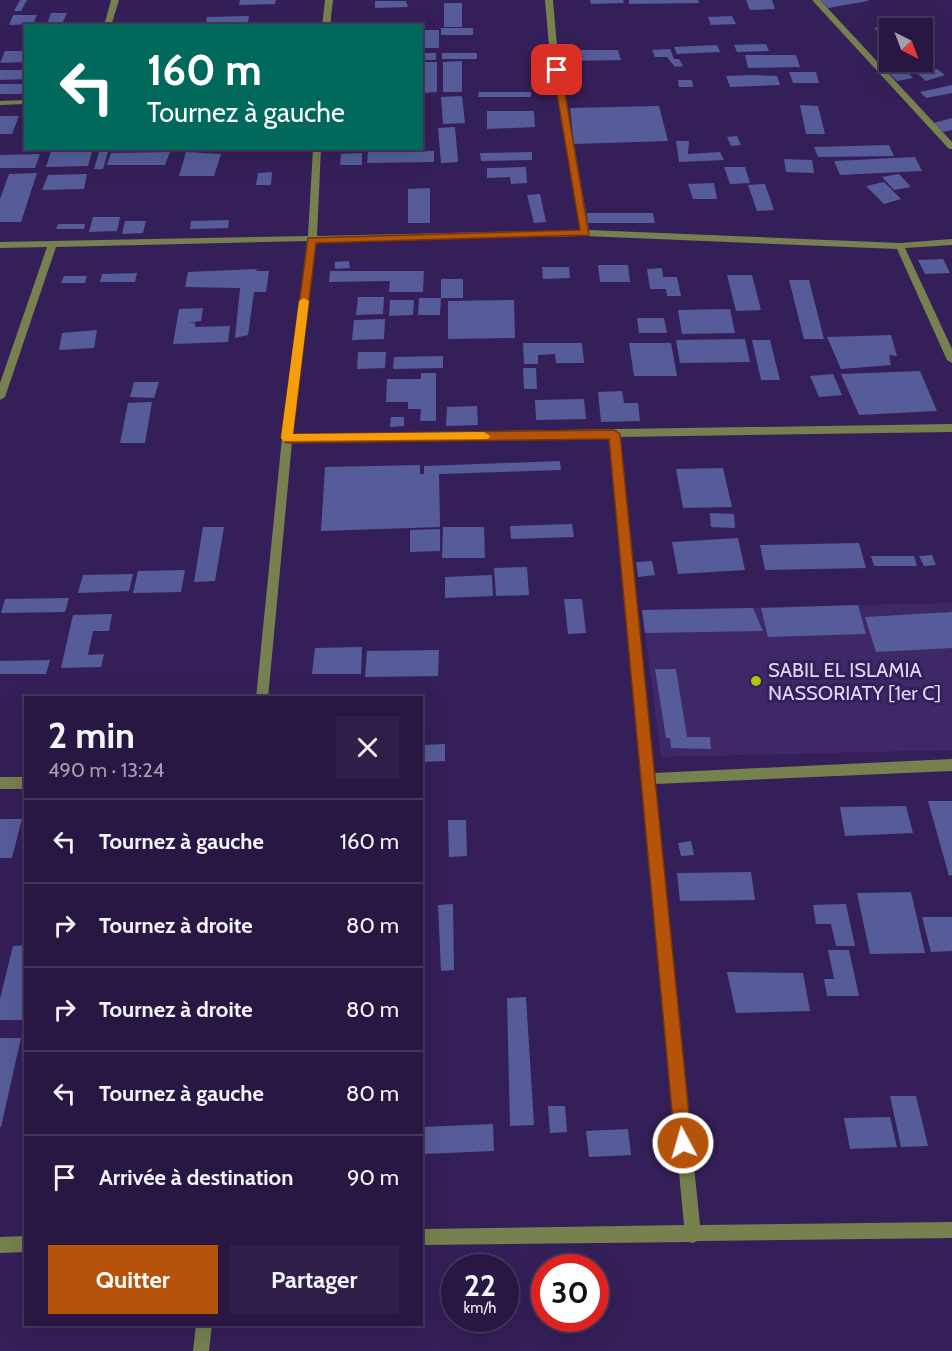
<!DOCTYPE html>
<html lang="fr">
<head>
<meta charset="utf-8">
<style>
	:root { --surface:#281742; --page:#302049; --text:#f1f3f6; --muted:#a59fb2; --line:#44365b; --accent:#b45309 }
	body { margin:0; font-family:Cabin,sans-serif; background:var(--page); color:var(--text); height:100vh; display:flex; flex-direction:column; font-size:22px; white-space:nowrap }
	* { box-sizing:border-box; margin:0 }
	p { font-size:20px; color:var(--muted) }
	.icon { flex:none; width:33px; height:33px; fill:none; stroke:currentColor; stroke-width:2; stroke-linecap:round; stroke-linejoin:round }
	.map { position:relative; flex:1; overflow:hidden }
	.side { position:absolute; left:24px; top:696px; width:399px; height:630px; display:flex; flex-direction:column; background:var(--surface); border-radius:0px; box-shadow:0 6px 24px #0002,0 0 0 2px var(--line) }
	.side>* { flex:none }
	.hud { position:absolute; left:24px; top:24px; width:399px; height:126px; border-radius:0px; box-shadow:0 6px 24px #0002,0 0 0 2px var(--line); background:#00695c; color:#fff; overflow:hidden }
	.needle { width:39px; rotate:138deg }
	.tools { position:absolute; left:879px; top:18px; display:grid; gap:12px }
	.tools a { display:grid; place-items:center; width:54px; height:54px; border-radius:0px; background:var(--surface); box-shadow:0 6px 24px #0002,0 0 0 2px var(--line); font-size:30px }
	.speed { position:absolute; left:441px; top:1254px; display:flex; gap:12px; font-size:30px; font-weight:700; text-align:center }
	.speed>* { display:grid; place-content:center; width:78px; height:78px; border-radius:50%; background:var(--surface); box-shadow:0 6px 24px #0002,0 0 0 2px var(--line); line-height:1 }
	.speed small { font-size:15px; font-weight:400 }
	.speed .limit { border:9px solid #d22; background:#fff; color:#111 }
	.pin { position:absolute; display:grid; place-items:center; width:51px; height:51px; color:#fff; margin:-26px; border-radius:12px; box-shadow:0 3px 9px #0006 }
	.me { position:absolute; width:66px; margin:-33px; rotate:354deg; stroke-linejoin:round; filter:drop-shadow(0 0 4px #0008) }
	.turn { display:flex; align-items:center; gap:21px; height:126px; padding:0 24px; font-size:27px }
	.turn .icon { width:78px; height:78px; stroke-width:2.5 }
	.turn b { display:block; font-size:42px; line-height:51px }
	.round { display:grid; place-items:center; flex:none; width:63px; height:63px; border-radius:0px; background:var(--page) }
	.overview { display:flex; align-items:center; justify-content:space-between; height:102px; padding:0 24px }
	h1 { font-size:36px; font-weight:700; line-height:45px }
	.primary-button { display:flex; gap:12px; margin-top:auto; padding:12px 24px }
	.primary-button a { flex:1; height:69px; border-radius:0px; background:var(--accent); color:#fff; font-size:24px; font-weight:700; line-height:69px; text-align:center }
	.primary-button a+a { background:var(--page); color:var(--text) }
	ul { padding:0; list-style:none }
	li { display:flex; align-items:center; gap:18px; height:84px; padding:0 24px; border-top:2px solid var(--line) }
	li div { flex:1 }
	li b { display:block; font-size:22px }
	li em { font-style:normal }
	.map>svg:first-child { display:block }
	.built { fill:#3f2867 }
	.building { fill:#555c99 }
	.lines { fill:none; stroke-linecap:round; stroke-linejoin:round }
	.street { fill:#77804f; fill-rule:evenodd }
	.route { fill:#b45309; stroke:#753606; stroke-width:1.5 }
	.slow { fill:#f59e0b }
	.poi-dot { fill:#afc506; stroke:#351f58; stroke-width:2 }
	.labels { text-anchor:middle; stroke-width:6; stroke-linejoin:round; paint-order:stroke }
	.poi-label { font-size:20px; fill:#dfd6f9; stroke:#351f58; text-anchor:start }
</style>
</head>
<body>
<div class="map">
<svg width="952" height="1351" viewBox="0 0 952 1351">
	<rect width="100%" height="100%" fill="#351f58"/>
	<path class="built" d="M952,603V750L661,757L642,610Z"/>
	<path class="building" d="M20,0H27L21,11H14Z
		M240,0H276L275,4L239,5Z
		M590,0H623L624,3L591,4Z
		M629,0H698L699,3L629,4Z
		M746,0H772L775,9L750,10Z
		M820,0H868V1L828,8Z
		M375,1H406L408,7L375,8Z
		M444,3H462V27H444Z
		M51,13H67L62,24H47Z
		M13,15H37L33,24L9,25Z
		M249,16L247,26H205L207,17Z
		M732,16L736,24L711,25L708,17Z
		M893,24L898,28H890V34L882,35L874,28Z
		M441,28H473V35H441Z
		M423,30H439V48H423Z
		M766,44L769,51L737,52L734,45Z
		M717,45L720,52L677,54L674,47Z
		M670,49L674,59H679L683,66L675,67L667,57H655L652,50Z
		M566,50H618L621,60L567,61Z
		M5,51H26V62L0,63Z
		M422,53H436V60H422Z
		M442,53H477V59H442Z
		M745,55H796L800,67L748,68Z
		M890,60V62L915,63L883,68L879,62Z
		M462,61V92H443V62Z
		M422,62H437V92L422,93Z
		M903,67L913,78L897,81L886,70Z
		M937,69L945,75L926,81L918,74Z
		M0,70H26V79L0,80Z
		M789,72H816L819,83H793Z
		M752,75L777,76L780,85L730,87L726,76Z
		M568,77H579L582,86L571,87Z
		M678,80H692L693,87H679Z
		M0,84H26V94H0Z
		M952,85V93L926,98L920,92Z
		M479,92H531V97H478Z
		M462,96L465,123L443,124L441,97Z
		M800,105L818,106L825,134H806Z
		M659,106L668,141L574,144L570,108Z
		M487,111H534L535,127L487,129Z
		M0,116H19L12,134H0Z
		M952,118V130L943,132L933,123Z
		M455,127L458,162L441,163L438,128Z
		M737,136L741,145L731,146L727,137Z
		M676,141H689L688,154L720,152L724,160L679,162Z
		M889,145L894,156L818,157L814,147Z
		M52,148H93L88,166L46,167Z
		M100,148H109L103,169H94Z
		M434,151V162L367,163L368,152Z
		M170,152L165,165H107L111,153Z
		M186,152L221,154L214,176H179Z
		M532,152V160L481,161L480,153Z
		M362,153V165H340L341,154Z
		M40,154L35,168H0V155Z
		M915,157L922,171L840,175L834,161Z
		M784,159L812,160L814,173L786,172Z
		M526,167L527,183L511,184L510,177L487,178V168Z
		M724,167H745L750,183L730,184Z
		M272,172L271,185H256L258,173Z
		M37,173L21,222H0V199L9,174Z
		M87,174L84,189L42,190L48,175Z
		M899,174L911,187L894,190L882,177Z
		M884,182L901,199L884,204L866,186Z
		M714,183L717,199H693L688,184Z
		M765,184L774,210L757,211L748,185Z
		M430,188V223H408V189Z
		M540,194L546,222L534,223L527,195Z
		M587,213H653L655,223H588Z
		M93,217H120L117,231L89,232Z
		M229,220L228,228L190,229L191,221Z
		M125,221H146L143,233L122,234Z
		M58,224H85L84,229H56Z
		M943,259L950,273L925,274L918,260Z
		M349,261L350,268L335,269V262Z
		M598,265H628L630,282H600Z
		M542,267H569L570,278L543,279Z
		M662,268L663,277H677L681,296H667L666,289H650L647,269Z
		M257,269L256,271H269L266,292H254L248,335L235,338L240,288L185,287L188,272Z
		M330,271H424L423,292H389L390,281L329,282Z
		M137,273L135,282H100L102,274Z
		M727,275H752L761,310L736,311Z
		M64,276H87L85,283H61Z
		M441,279H463V298H441Z
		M789,280H809L824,339H804Z
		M358,297H384L383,314L356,315Z
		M419,298H441L440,315H418Z
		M390,300H414L413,315L389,316Z
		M514,300L515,338L448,339V301Z
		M203,308L201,321L188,323H195V327L230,326L228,342L173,344L179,309Z
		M730,309L735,333L682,334L678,310Z
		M637,318H664L667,333H639Z
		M385,319L384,339L352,340L354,320Z
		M97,330L94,348L59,350L62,333Z
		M891,335L897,356L889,355L891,365L841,369L827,337Z
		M745,339L750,362L680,363L676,340Z
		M752,340H770L780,380H761Z
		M523,343H582L584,363H556L555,354L538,355V364H524Z
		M629,343H671L677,376H634Z
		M358,352H386L385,368L357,369Z
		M443,356V368L393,369L394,357Z
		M523,368H536L537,389H524Z
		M920,371L937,411L859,415L841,374Z
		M421,373H436V421H420L421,409H408V402H386L387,379H421Z
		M833,374L842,395L819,397L810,376Z
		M134,382H159L154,398L130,397Z
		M622,391L624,403H638L640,421L601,422L598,392Z
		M584,399L586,419L536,420L535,400Z
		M152,402L145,443H120L128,403Z
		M477,406L478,425L446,426L447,407Z
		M391,417H404V426L390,427Z
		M560,461L561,470L439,474L440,527L321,531L325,467L420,465V474H424V466Z
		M723,468L732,507L683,508L676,469Z
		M710,513L734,514L735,528L711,527Z
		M572,524L574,537L511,539L510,526Z
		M203,527H224L215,581L194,582Z
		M443,527H484L485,558H442Z
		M440,529V551L410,552V530Z
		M738,538L745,570L678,574L672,542Z
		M859,543L866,568L765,570L760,545Z
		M932,555L936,565L924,566L919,556Z
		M871,556H914L917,566H874Z
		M652,561L655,575L638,577L636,562Z
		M527,567L529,595L496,596L494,568Z
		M185,570L181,592L133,593L138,571Z
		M133,574L129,591L78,593L83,575Z
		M492,575L493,596L445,598V577Z
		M69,598L65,612L1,613L5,599Z
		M564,599H582L586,633L568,634Z
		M858,605L866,634L768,637L761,608Z
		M753,608L763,631L645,633L642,610Z
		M952,612V648L876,652L865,617Z
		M112,614L109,631H93L88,655L104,654L101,667L61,668L73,615Z
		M362,647L361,674H312L315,648Z
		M439,650L438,676L365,677L367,651Z
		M50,660L46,674H0V661Z
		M655,669H676L687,737H710L711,749L671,748L670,738H666Z
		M445,744V761L422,762V745Z
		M928,801H952V875L949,876Z
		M906,806L913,833L845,836L840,807Z
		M0,819H22L12,858H0Z
		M448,820H466L467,856L449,857Z
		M691,841L694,855L681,856L678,843Z
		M751,872L755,900L680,901L677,873Z
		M911,892L925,953L870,954L857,893Z
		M453,904L454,970L441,971L438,905Z
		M846,904L855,946H836L831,924H816L813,905Z
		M922,917H952V951L931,952Z
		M26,945V1020H0V999L13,946Z
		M828,950H849L859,996H827L824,979H834Z
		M727,972L803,973L810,1011L736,1013Z
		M526,997L534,1125L510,1126L507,998Z
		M0,1038H21L1,1127H0Z
		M890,1096H916L928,1146L901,1147Z
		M548,1106H565L567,1132L550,1133Z
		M890,1117L897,1147L850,1149L844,1118Z
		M493,1124L494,1151L422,1154V1127Z
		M628,1129L631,1155L589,1157L586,1131Z"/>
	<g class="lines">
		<path class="street" d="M111,0H119L111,26H104Z
			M325,0H333L330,26H322Z
			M545,0H553L557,46L589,230L900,243L952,239V245L905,248L952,349V363L947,360L897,249L585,236L316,241L293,434L952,424V432L619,437L654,773L952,759V771L655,784L700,1225L952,1222V1238L697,1241L693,1243L689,1242L422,1245V1229L684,1225L609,437L292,442L268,698H256L282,438L307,241L56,247L5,397L0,400V383L47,247L0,248V242L308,236L313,148H321L317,236L580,230L549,46Z
			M812,0H820L952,142V149H949Z
			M26,100V104L0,105V101Z
			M0,777H26V789H0Z
			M26,1236V1252L0,1253V1237Z
			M196,1324H212L209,1351H193Z"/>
	</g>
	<path class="route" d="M557,67L561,70L589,235L316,243L293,434L614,430L620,434L692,1143L690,1150L683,1152L677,1150L675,1143L609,439L287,443L281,438L308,238L580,230L553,70Z"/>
	<path class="slow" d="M304,298L309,301L293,434L484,432L490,436L488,439L283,441L281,438L299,301Z"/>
	<circle class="poi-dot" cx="756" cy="681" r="6"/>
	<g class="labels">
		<g class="poi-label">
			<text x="768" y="677">SABIL EL ISLAMIA<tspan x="768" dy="23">NASSORIATY [1er C]</tspan></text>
		</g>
	</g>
</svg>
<div class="tools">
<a><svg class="needle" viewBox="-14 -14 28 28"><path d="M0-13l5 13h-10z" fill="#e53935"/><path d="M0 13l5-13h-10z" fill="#a59fb2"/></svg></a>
</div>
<div class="speed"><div>22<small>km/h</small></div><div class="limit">30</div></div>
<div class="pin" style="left:557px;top:70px;background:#d93025"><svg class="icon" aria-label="arrive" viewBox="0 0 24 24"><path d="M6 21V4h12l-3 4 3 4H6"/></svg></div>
<svg class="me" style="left:683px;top:1143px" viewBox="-20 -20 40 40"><circle r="17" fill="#b45309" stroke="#fff" stroke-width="3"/><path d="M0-11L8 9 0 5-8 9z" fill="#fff"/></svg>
<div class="hud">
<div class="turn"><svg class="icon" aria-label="left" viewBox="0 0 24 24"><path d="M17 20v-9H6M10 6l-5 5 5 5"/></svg><div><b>160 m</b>Tournez à gauche</div></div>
</div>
<section class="side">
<div class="overview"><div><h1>2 min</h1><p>490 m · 13:24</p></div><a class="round"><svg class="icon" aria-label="close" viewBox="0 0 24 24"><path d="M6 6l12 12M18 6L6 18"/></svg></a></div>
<ul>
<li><svg class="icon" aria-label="left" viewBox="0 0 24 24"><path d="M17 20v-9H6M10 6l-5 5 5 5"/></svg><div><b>Tournez à gauche</b></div><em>160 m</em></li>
<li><svg class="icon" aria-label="right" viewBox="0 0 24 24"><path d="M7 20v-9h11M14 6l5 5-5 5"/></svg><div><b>Tournez à droite</b></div><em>80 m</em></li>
<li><svg class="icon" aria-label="right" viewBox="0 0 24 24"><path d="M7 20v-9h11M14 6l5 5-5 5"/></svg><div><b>Tournez à droite</b></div><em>80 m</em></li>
<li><svg class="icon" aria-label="left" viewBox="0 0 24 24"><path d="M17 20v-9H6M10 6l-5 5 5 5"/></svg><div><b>Tournez à gauche</b></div><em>80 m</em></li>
<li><svg class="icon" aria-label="arrive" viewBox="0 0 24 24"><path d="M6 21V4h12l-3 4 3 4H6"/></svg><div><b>Arrivée à destination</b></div><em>90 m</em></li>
</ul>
<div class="primary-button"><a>Quitter</a><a>Partager</a></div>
</section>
</div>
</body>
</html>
